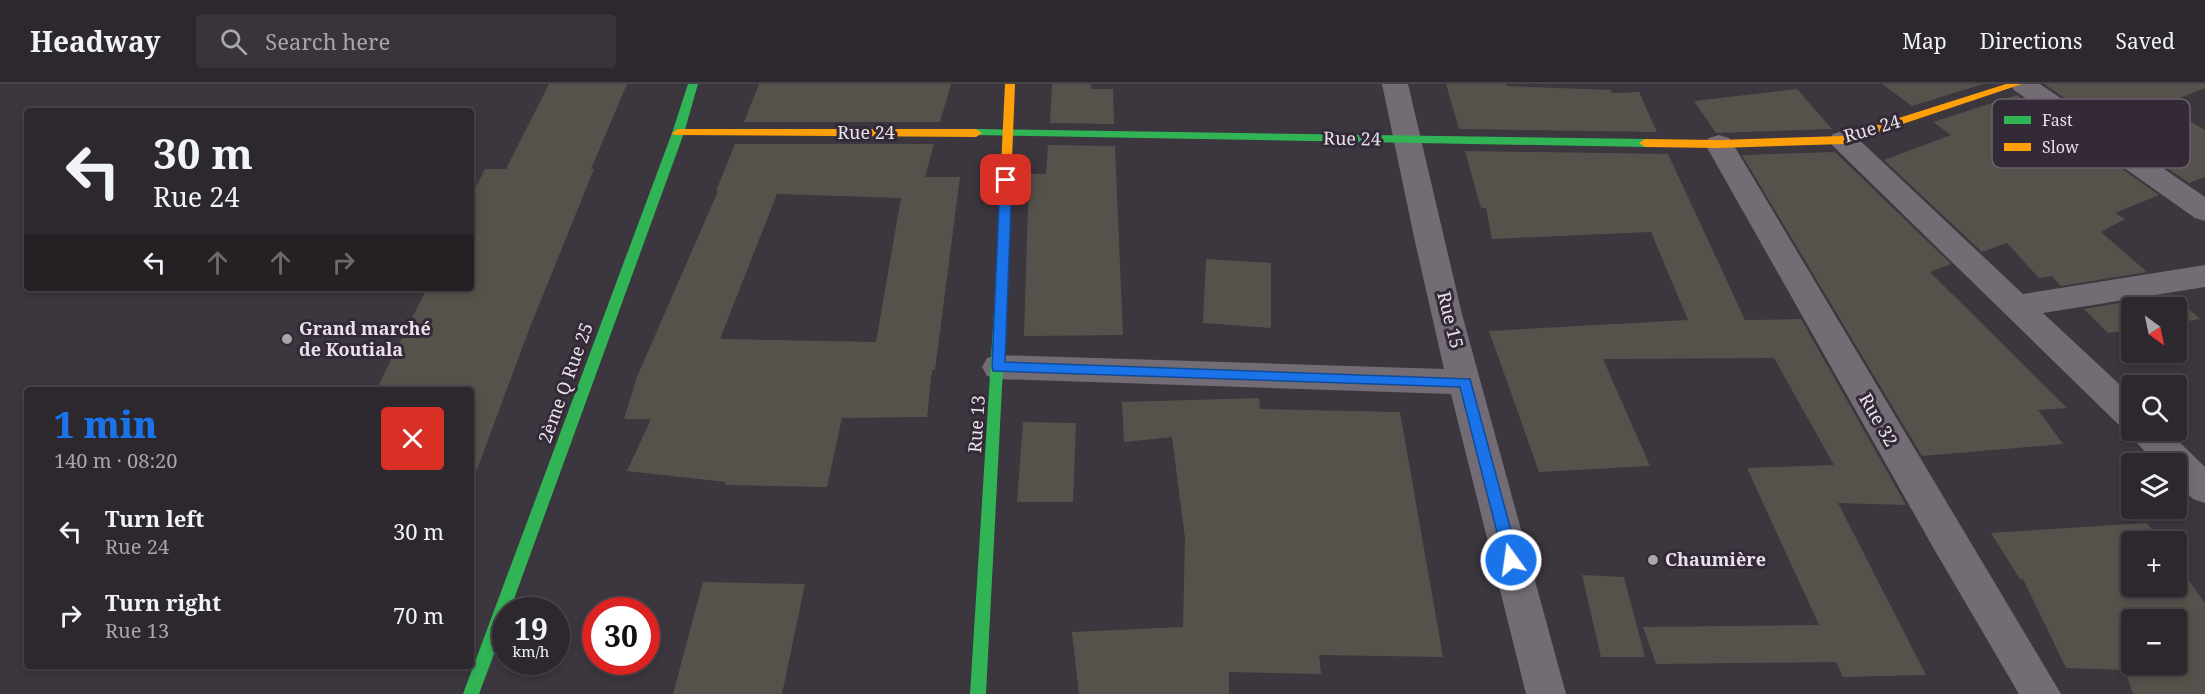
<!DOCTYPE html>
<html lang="en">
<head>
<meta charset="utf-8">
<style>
	:root { --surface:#2d282e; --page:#39343a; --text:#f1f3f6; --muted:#a7a6aa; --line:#48444a; --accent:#1a73e8 }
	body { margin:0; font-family:"Noto Serif",serif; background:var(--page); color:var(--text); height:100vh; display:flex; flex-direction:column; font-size:22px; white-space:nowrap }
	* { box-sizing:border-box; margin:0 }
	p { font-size:20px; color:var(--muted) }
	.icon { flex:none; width:33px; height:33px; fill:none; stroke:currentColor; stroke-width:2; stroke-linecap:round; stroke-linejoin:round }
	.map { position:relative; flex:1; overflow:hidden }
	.panel { position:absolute; left:24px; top:303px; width:450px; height:282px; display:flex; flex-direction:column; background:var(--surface); border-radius:6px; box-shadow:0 3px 9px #0003,0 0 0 2px var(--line) }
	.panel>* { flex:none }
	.hud { position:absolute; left:24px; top:24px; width:450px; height:183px; border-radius:6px; box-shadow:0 3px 9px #0003,0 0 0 2px var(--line); background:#2d282e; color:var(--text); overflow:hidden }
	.needle { width:39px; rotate:147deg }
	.buttons { position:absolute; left:2121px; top:213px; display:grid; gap:12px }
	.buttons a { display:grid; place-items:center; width:66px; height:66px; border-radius:6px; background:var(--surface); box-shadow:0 3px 9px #0003,0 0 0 2px var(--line); font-size:30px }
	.speed { position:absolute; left:492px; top:513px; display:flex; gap:12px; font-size:30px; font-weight:700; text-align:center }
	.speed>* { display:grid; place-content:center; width:78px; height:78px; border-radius:50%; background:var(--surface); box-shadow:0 3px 9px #0003,0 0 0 2px var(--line); line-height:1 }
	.speed small { font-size:15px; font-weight:400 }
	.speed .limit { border:9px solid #d22; background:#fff; color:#111 }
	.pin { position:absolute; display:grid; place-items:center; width:51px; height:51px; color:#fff; margin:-26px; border-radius:12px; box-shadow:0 3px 9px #0006 }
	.me { position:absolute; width:66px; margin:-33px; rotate:346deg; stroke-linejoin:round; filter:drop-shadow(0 0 4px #0008) }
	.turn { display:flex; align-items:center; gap:21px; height:126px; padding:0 30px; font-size:27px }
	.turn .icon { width:78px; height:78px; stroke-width:2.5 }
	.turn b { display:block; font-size:42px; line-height:51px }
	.lanes { display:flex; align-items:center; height:57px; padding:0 30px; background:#0003; justify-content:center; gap:30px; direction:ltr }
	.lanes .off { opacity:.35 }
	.round { display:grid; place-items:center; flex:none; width:63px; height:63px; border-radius:6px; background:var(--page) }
	.overview { display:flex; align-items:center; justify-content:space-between; height:102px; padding:0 30px }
	h1 { font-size:36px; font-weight:800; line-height:45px; color:var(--accent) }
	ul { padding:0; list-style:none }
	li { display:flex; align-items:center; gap:18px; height:84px; padding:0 30px }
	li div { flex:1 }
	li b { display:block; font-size:22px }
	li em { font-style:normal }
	header { display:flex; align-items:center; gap:36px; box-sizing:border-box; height:84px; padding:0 30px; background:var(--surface); border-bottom:2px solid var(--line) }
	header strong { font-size:28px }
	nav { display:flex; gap:33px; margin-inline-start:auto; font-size:21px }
	.search { width:420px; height:54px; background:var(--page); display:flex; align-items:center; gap:15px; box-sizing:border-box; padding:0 21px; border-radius:6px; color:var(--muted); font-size:22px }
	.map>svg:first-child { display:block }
	.building { fill:#56524b; fill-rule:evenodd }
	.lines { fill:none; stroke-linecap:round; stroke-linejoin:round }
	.street { fill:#736c75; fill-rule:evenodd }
	.fast { fill:#30b455; fill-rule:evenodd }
	.slow { fill:#ff9f0a; fill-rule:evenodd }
	.route { fill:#1a73e8; stroke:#114b97; stroke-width:1.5 }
	.poi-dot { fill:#aca5ae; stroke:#342936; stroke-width:2 }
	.labels { text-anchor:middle; stroke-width:6; stroke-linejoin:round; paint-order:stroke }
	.street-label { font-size:18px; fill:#e8e1ea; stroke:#342936 }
	.poi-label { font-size:18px; font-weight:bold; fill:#e8e1ea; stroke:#342936; text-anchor:start }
	.key { fill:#342936; stroke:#6a606c; stroke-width:1.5 }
	.key-label { font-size:16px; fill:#e8e1ea }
</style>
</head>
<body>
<header>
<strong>Headway</strong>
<div class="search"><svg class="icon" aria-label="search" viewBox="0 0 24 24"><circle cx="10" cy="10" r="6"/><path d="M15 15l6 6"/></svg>Search here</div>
<nav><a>Map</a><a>Directions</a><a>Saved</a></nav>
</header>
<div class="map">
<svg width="2205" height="610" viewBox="0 0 2205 610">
	<rect width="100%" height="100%" fill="#3c363e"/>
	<path class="building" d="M549,0H627L591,85H594L530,243L475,391H471V306H376L427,204H471V113L485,85H506Z
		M759,0H951L940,38H744Z
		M1052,0H1091V5H1113L1114,40L1050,39Z
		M1446,0H1506L1507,2L1611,6L1612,9L1639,8L1657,48L1459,45Z
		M1882,0H1983L1912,22Z
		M2044,0H2205V4L2162,21L2205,46V93L2189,99Z
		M1797,5L1832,45L1716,49L1694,17Z
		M2017,11L2159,111L2115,129L2125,135L2101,148L2147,188L2061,202L2052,192L2039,194L2007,159L1982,168L1884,76L1951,51L1933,38Z
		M735,60H934L925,93H960L935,286H932L927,333L842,334L827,403L725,401L726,398L627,387L651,335H624L637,293L718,107H716ZM777,110L901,114L876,258L720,255Z
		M1048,61L1115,62L1123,251L1024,252L1029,90H1046Z
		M1465,67L1668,70L1745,236L1801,235L1906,421L1838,419L1926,591L1843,593L1836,578L1656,580L1643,543L1819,541L1747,384L1834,381L1774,274L1603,275L1650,382L1539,388L1489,247L1688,236L1651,148L1492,155L1486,124H1481Z
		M1835,68L1951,180L1930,188L2067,324L2038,326L2063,360L1922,372L1742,71Z
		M1206,175L1271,179V244L1203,239Z
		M2172,210L2200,235L2176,239V224H2132V246L2108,249L2084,225Z
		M1259,314L1260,325L1400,328L1443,573L1319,571L1321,590L1229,588V610H1079L1072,548L1183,543L1185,454L1172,353L1124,358L1122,318Z
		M1023,338L1076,339L1073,418H1017Z
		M2147,439L2161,458H2132V502H2176V479L2205,519V610H2133L2125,586L2066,584L2023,495H2020L1991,449ZM2132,536H2176V580H2132Z
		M1582,491L1624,493L1645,573H1601Z
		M703,498L805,500L782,610H673Z"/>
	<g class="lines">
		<path class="street" d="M1382,0H1408L1462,230L1566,610H1526L1451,310L998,295L987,292L982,283L987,274L998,271L1444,285L1414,153Z
			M2010,0H2040L2205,113V137L2195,134L2014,6Z
			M1843,47L1853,50L2023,210L2205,181V203L2043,229L2132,312V346H2167L2205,383V419L2193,415L2176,399V380H2157L2133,355L2129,345L2120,342L1833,62L1829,56L1833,50Z
			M1719,51L1729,54L1733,60L2061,610H2019L1934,465L1705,60L1709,54Z"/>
		<path class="fast" d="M688,0H698L684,49L510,526H506V538L479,610H463L672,49Z
			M976,45L1645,55L1651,59L1645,63L972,51V47Z
			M1000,222L1006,227L986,610H970L994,227Z"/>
		<path class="slow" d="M1005,0H1015L1006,227L1000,232L994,227Z
			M2006,0H2022L1843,60L1719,64L1645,63L1639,59L1645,55L1719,56L1842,52Z
			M678,45H976L982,49L976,53L674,51L672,49Z"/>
	</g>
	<path class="route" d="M1006,92L1012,96L1005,278L1470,295L1519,476L1517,481L1511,483L1506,481L1504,476L1460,303L993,287L992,283L1000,96Z"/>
	<g class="poi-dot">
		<circle cx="287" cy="255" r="6"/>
		<circle cx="1653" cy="476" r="6"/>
	</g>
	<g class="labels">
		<g class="street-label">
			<text transform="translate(1872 45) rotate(-16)" y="6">Rue 24</text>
			<text x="866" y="55">Rue 24</text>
			<text transform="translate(1352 55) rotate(1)" y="6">Rue 24</text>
			<text transform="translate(1450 236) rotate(76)" y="6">Rue 15</text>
			<text transform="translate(566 299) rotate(-70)" y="6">2ème Q Rue 25</text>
			<text transform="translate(1878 336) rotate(60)" y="6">Rue 32</text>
			<text transform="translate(977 340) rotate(-86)" y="6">Rue 13</text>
		</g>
		<g class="poi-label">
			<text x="299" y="251">Grand marché<tspan x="299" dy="21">de Koutiala</tspan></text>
			<text x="1665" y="482">Chaumière</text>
		</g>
	</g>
	<rect x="1992" y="15" width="198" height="69" rx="9" class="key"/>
	<rect x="2004" y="32" width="27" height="8" fill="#30b455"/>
	<rect x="2004" y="59" width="27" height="8" fill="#ff9f0a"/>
	<g class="key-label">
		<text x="2042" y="42">Fast</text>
		<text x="2042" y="69">Slow</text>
	</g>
</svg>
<div class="buttons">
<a><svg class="needle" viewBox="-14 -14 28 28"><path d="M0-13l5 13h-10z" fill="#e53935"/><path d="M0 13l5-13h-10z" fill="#a7a6aa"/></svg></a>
<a><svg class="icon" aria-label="search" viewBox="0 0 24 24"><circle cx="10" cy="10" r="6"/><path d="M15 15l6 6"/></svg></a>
<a><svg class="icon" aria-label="layers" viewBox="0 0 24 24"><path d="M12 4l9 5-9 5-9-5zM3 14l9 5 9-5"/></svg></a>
<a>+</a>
<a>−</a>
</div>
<div class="speed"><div>19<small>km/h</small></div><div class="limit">30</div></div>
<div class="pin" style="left:1006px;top:96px;background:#d93025"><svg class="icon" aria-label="arrive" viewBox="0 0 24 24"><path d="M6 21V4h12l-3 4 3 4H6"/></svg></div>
<svg class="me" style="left:1511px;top:476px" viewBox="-20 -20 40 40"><circle r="17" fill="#1a73e8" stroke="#fff" stroke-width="3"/><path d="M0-11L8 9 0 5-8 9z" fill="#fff"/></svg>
<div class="hud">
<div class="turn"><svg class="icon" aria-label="left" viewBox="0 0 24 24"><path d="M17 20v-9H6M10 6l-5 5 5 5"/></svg><div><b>30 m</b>Rue 24</div></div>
<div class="lanes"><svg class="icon" aria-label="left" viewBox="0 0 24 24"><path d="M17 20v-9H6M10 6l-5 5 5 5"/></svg><svg class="icon off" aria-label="ahead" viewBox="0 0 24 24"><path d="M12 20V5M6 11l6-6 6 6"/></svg><svg class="icon off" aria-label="ahead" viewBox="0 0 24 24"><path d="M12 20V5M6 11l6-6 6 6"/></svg><svg class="icon off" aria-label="right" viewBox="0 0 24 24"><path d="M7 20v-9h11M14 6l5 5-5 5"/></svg></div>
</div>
<section class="panel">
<div class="overview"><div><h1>1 min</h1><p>140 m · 08:20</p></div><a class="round" style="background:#d93025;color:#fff"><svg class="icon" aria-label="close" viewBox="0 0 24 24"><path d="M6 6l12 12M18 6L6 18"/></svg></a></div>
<ul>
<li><svg class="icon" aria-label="left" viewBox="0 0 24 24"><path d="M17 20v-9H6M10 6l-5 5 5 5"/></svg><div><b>Turn left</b><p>Rue 24</p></div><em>30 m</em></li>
<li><svg class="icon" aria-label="right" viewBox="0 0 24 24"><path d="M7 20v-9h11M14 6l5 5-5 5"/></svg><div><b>Turn right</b><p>Rue 13</p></div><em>70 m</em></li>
</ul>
</section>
</div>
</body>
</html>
